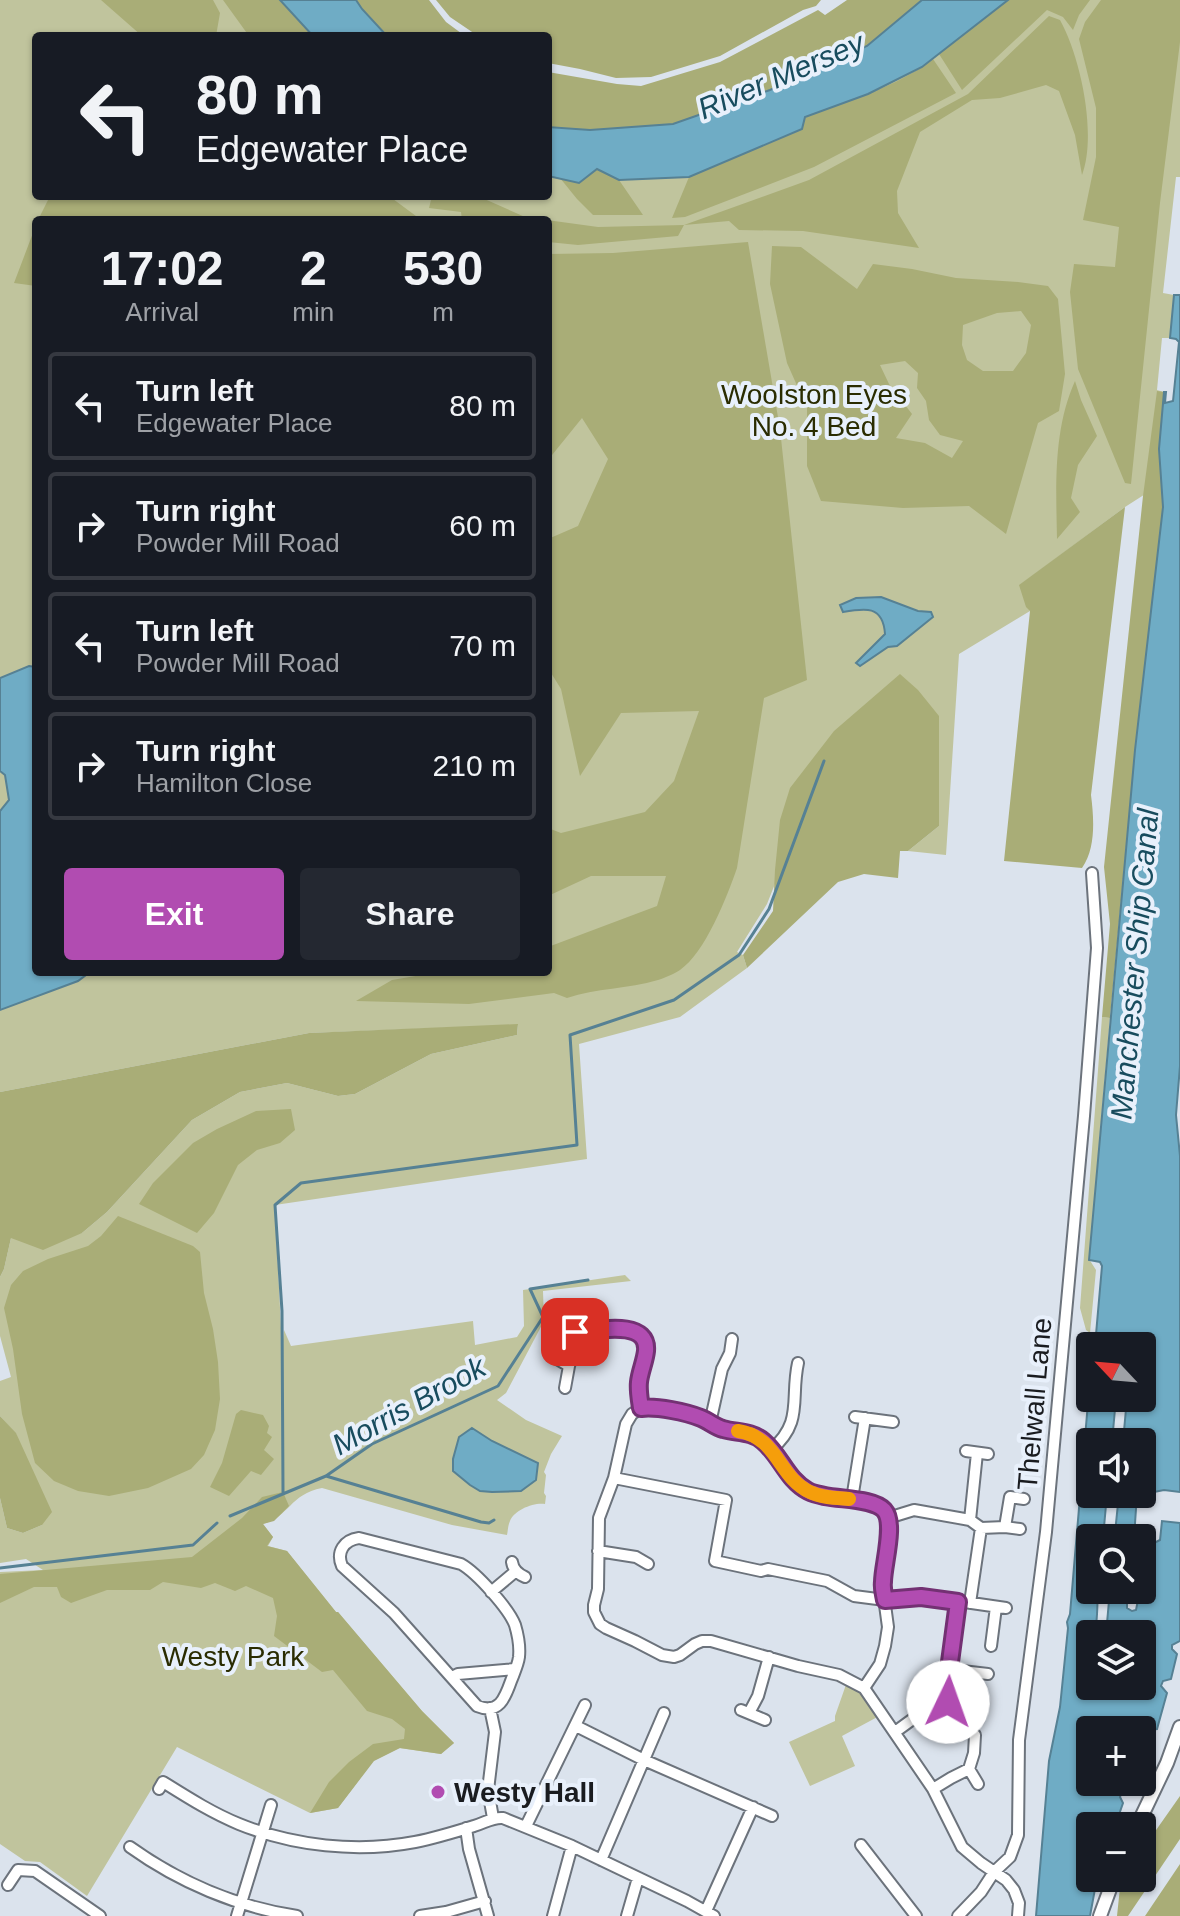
<!DOCTYPE html>
<html lang="en">
<head>
<meta charset="utf-8">
<style>
	:root { --surface:#171b24; --page:#242831; --text:#f1f3f6; --muted:#9ea1a6; --line:#363941; --accent:#b14cb1 }
	body { margin:0; font-family:Arial,sans-serif; background:var(--page); color:var(--text); height:100vh; display:flex; flex-direction:column; font-size:30px; white-space:nowrap }
	* { box-sizing:border-box; margin:0 }
	p { font-size:26px; color:var(--muted) }
	.icon { flex:none; width:44px; height:44px; fill:none; stroke:currentColor; stroke-width:2; stroke-linecap:round; stroke-linejoin:round }
	.map { position:relative; flex:1; overflow:hidden }
	.drawer { position:absolute; left:32px; top:216px; width:520px; height:760px; display:flex; flex-direction:column; background:var(--surface); border-radius:8px; box-shadow:0 2px 6px #0004 }
	.drawer>* { flex:none }
	.banner { position:absolute; left:32px; top:32px; width:520px; height:168px; border-radius:8px; box-shadow:0 2px 6px #0004; background:#171b24; color:var(--text); overflow:hidden }
	.needle { width:52px; rotate:296deg }
	.tools { position:absolute; left:1076px; top:1332px; display:grid; gap:16px }
	.tools a { display:grid; place-items:center; width:80px; height:80px; border-radius:8px; background:var(--surface); box-shadow:0 2px 6px #0004; font-size:40px }
	.pin { position:absolute; display:grid; place-items:center; width:68px; height:68px; color:#fff; margin:-34px; border-radius:16px; box-shadow:0 4px 12px #0006 }
	.me { position:absolute; width:88px; margin:-44px; rotate:3deg; stroke-linejoin:round; filter:drop-shadow(0 0 6px #0008) }
	.turn { display:flex; align-items:center; gap:28px; height:168px; padding:0 32px; font-size:36px }
	.turn .icon { width:104px; height:104px; stroke-width:2.5 }
	.turn b { display:block; font-size:56px; line-height:68px }
	.eta { display:flex; justify-content:space-evenly; align-items:center; height:136px; text-align:center }
	.eta b { font-size:48px; font-weight:700; line-height:56px }
	.cta { display:flex; gap:16px; margin-top:auto; padding:16px 32px }
	.cta a { flex:1; height:92px; border-radius:8px; background:var(--accent); color:#fff; font-size:32px; font-weight:700; line-height:92px; text-align:center }
	.cta a+a { background:var(--page); color:var(--text) }
	ul { padding:0; list-style:none }
	li { display:flex; align-items:center; gap:24px; height:108px; margin:0 16px 12px; padding:0 16px; border:4px solid var(--line); border-radius:8px }
	li div { flex:1 }
	li b { display:block; font-size:30px }
	li em { font-style:normal }
	.map>svg:first-child { display:block }
	.green { fill:#c0c49d; fill-rule:evenodd }
	.forest { fill:#a9ad77; fill-rule:evenodd }
	.water { fill:#6facc5; stroke:#568194; stroke-width:2 }
	.lines { fill:none; stroke-linecap:round; stroke-linejoin:round }
	.stream { stroke:#568194; stroke-width:3 }
	.minor-casing { stroke:#6c737c; stroke-width:14 }
	.major-casing { stroke:#6c737c; stroke-width:16 }
	.minor { stroke:#fff; stroke-width:10 }
	.major { stroke:#fff; stroke-width:12 }
	.route-casing { stroke:#733173; stroke-width:20 }
	.route { stroke:#b14cb1; stroke-width:14 }
	.slow { stroke:#f59e0b; stroke-width:14 }
	.poi-dot { fill:#b14cb1; stroke:#e8f0fb; stroke-width:3 }
	.labels { text-anchor:middle; stroke-width:8; stroke-linejoin:round; paint-order:stroke }
	.park-label { font-size:28px; fill:#2a2c01; stroke:#e8f0fb }
	.street-label { font-size:28px; fill:#1a1c20; stroke:#e8f0fb }
	.poi-label { font-size:28px; font-weight:bold; fill:#1a1c20; stroke:#e8f0fb; text-anchor:start }
	.water-label { font-size:30px; font-style:italic; fill:#184c5e; stroke:#e8f0fb }
</style>
</head>
<body>
<div class="map">
<svg width="1180" height="1916" viewBox="0 0 1180 1916">
	<rect width="100%" height="100%" fill="#dbe3ed"/>
	<path class="green" d="M0,0H280L313,36H36V196H548V176L579,183L922,67L1008,0H1180V177H1176L1163,293L1174,295L1170,338H1162L1157,390L1164,392L1159,449L1161,484L1125,507L1020,585L1030,611L959,654L946,855L908,851L939,826L782,866L767,904L737,952L743,955L747,968L680,1017L579,1044L587,1159L275,1205L282,1349L284,1330L291,1346L473,1321L475,1345L517,1337L524,1326L523,1290L625,1275L631,1281L543,1291L544,1321L506,1393L497,1400L526,1420L562,1436L551,1454L544,1472L546,1475L544,1493L546,1496L545,1504C534,1502 514,1510 510,1521C508,1525 508,1530 507,1535L452,1525L322,1488C290,1494 289,1517 263,1524L273,1537L268,1546L287,1551L336,1612H338L422,1711L454,1743L441,1754L399,1748L373,1761L338,1808L310,1813L177,1747L87,1896L40,1862L25,1861L0,1844V1572L43,1570L26,1559L0,1563V1498L7,1528L23,1533L42,1525L16,1434L0,1416V1381L11,1377L0,1336V1277L4,1269L11,1238L82,1233L107,1212L192,1120L240,1092L287,1083L338,1096L355,1094L431,1054L517,1035L518,1025L309,1033L0,1092ZM36,220H548V972H36Z
		M1102,1017L1110,1018L1089,1259L1096,1270L1090,1333L1086,1330L1080,1308Z
		M848,1679L883,1714L842,1736L855,1766L810,1786L789,1742L835,1721V1716Z"/>
	<path class="forest" d="M101,0H213L220,13L216,36H142Z
		M223,0H280L313,36H249Z
		M356,0H429L446,22L465,36H387L362,9Z
		M436,0H821L816,6L803,10L720,56L651,77L616,78L580,69L548,63V36H478L450,17Z
		M847,0H922L867,46L770,90L673,124L590,130L548,127V72L617,84L641,86L720,62L818,10L825,15Z
		M1008,0H1090L1079,15L1073,30L1063,17L1047,10L962,90L939,54Z
		M1101,0H1180V42L1160,203L1131,484L1125,483L1078,369L1070,292L1074,264L1115,267L1119,227L1083,220L1096,157V108L1079,39L1085,22Z
		M1049,16L1060,20C1081,58 1097,135 1082,175L1075,135L1059,91L1046,85L1000,98L972,100L920,132L897,191L898,213L919,248L803,231L739,230L729,221L684,225L678,236L578,245L548,242V220H462L461,212L429,208L432,196L451,198L480,197L525,217L598,227L684,225L809,180L968,94Z
		M933,59L956,93L814,167L685,217L672,218L689,177L802,129L805,117C845,102 899,86 933,59Z
		M597,169L619,180L643,215H593L577,199L560,178L579,183Z
		M50,196H389L420,219L246,220L234,216L228,220H38Z
		M36,225V286L14,283Z
		M748,242L780,429L807,680L764,698L737,868C727,897 705,953 680,970C674,974 664,978 658,980C628,989 596,988 567,998L554,993L469,1004L356,1001L392,980L439,972H548V947L657,906L666,876H591L548,896V828L561,833L645,812L674,781L699,711L621,713L580,776L561,689L548,668V539L578,526L608,459L582,418L548,460V254L613,253Z
		M772,246L801,247L857,289L873,264L912,269L956,278L1018,282L1048,286L1058,299L1065,374L1059,411L1038,423L1006,534L969,506L903,508L821,501L807,466V408L787,363L770,284ZM1021,311L1031,325L1026,353L1013,371H983L967,360L962,345L963,325L997,313ZM905,361L918,373L917,388L926,401L929,420L940,435L963,441L952,458L925,443L896,438L912,414L889,384L880,365Z
		M1075,381L1081,400L1097,436L1078,465L1071,498L1080,512L1057,539C1056,486 1053,430 1075,381Z
		M1157,391L1164,392L1159,449L1163,507L1135,750L1110,1018L1102,1017L1110,924L1104,867L1143,496Z
		M1125,507L1091,795C1094,819 1096,848 1082,868L1004,861L1030,611L1026,607L1019,585Z
		M900,674L918,690L939,716V826L908,851H900L898,878L864,874L838,882L747,968L743,955L773,911L775,870L780,820L790,788L834,731Z
		M518,1024L517,1035L431,1054L355,1094L338,1096L287,1083L240,1092L192,1120L107,1212L82,1233L43,1250L11,1238L4,1269L0,1277V1092L309,1033Z
		M291,1109L295,1130L280,1143L257,1150L238,1165L214,1213L197,1233L139,1204L153,1183L193,1143L217,1129L256,1111Z
		M118,1216L193,1246L200,1252L204,1293L213,1329L218,1362L220,1399L215,1430L204,1455L191,1469L148,1488L109,1496L78,1491L54,1481L35,1463L22,1414L13,1349L4,1308L11,1285L23,1271L48,1259L88,1246L101,1236Z
		M241,1410L263,1415L269,1426L267,1433L272,1437L264,1450L274,1459L261,1475L251,1471L229,1496L210,1487L222,1463L236,1414Z
		M0,1416L16,1433L52,1512L42,1525L23,1533L7,1528L0,1498Z
		M283,1492L289,1506L274,1521L263,1524L273,1537L267,1546L287,1551L336,1612H338L422,1711L454,1743L441,1754L400,1748L374,1761L338,1808L310,1813L329,1782L349,1762L373,1744L404,1739L405,1729L392,1719L367,1711L333,1670L322,1672L274,1636L277,1616L273,1598L246,1586L235,1591L215,1583L201,1588L163,1582L150,1590H107L71,1603L61,1597L57,1587H34L0,1603V1574L192,1557L242,1518L262,1497Z
		M1180,1796V1839L1128,1916H1117L1121,1878H1142V1842L1147,1843Z
		M1180,1864V1916H1145Z"/>
	<path class="water" d="M280,0H356L362,9L387,36H313Z
		M922,0H1008L922,67L868,94L805,117L802,129L689,177L619,180L597,169L579,183L548,176V127L590,130L673,124L770,90L867,46Z
		M1174,295H1180V1066L1176,1115L1180,1156V1492L1164,1490L1149,1493L1153,1432L1149,1430L1144,1431L1142,1442H1123L1127,1398H1142V1346H1095L1102,1266L1100,1262L1089,1260L1135,750L1163,507L1159,449L1164,392H1166L1165,403L1173,401L1179,342L1176,339L1170,338Z
		M881,597L918,611L931,612L933,617L897,646L888,647L860,666L856,663L885,634C883,605 865,608 843,612L840,605L856,598Z
		M29,666L36,667V972H90L78,981L0,1010V811L9,800L5,775L0,771V678Z
		M1090,1379V1398H1116L1112,1442H1090V1494H1107L1103,1538H1090V1590H1098C1097,1603 1098,1625 1094,1634H1090V1686H1142V1634H1106L1110,1590H1127V1608L1132,1611L1136,1610L1140,1590H1142L1144,1548L1160,1540L1162,1521L1180,1523V1641L1172,1645V1649L1177,1654L1171,1679L1163,1681L1161,1686L1167,1693L1157,1729L1150,1730L1147,1736L1151,1741L1142,1762V1730H1090V1782H1133L1129,1791L1122,1792L1120,1797L1123,1803L1115,1826H1090V1878H1097L1090,1916H1036L1049,1761L1060,1707L1068,1628L1067,1622L1070,1614Z
		M472,1428L492,1441L538,1463L536,1480L521,1491L492,1492L480,1491L470,1485L453,1471V1459L459,1437Z
		M1119,1494H1137L1134,1538H1113L1115,1533Z"/>
	<g class="lines">
		<path class="stream" d="M326,1476L481,1522L489,1523L494,1520
			M283,1492L282,1311L275,1205L301,1183L577,1145L570,1035L674,1000L739,955L769,909L824,761
			M230,1516L326,1476L372,1444L498,1386L543,1317L530,1289L588,1280
			M0,1568L193,1545L217,1523"/>
		<g class="minor-casing">
			<path id="minor" d="M557,1359L569,1366L565,1388
				M569,1366L575,1347V1332C594,1331 648,1318 646,1351C645,1361 640,1372 639,1382C638,1391 640,1400 641,1408
				M855,1417L893,1422
				M710,1423L722,1369L730,1353L732,1339
				M771,1450C804,1422 790,1399 798,1363
				M966,1451L988,1454
				M614,1478L726,1500L715,1561L761,1571L768,1569L827,1581L854,1596L885,1600L921,1597L937,1598L1006,1608
				M852,1499L865,1418
				M888,1518L914,1510L970,1520L981,1528L1005,1527L1020,1529
				M970,1520L977,1453
				M1005,1527L1010,1497L1024,1499
				M359,1538L461,1564C477,1573 509,1609 515,1625C518,1635 520,1647 519,1657C518,1665 514,1673 511,1681C505,1698 499,1715 477,1706L394,1613L342,1566C336,1552 344,1540 359,1538Z
				M598,1551L636,1557L648,1564
				M512,1562C513,1569 518,1574 525,1577
				M491,1592L516,1571
				M970,1603L981,1528
				M991,1646L996,1607
				M952,1672L962,1671L988,1674
				M452,1677L458,1674L515,1669
				M864,1688L880,1664L885,1646L888,1627L882,1583L887,1553L889,1520L885,1510L875,1504L810,1492L796,1483L771,1450L764,1441L755,1436L745,1432L721,1429L699,1417L652,1408H641L632,1414L626,1424L614,1478L599,1518L598,1589L594,1605V1612L600,1624L606,1628L635,1641L662,1655L674,1657L680,1655L695,1644L702,1641H711L798,1666L839,1675L864,1688L933,1789L962,1847L981,1863L1006,1880L1014,1890L1019,1903L1018,1916
				M490,1708L495,1732L488,1790L493,1818
				M741,1710L765,1720
				M749,1713L758,1696L769,1657
				M576,1726L644,1760L772,1816
				M895,1732L917,1716L948,1702L954,1688L950,1662L958,1602
				M969,1769L974,1753L975,1735
				M159,1789L163,1782C187,1797 212,1813 239,1824C293,1846 357,1853 415,1842C435,1838 455,1832 474,1826C485,1823 492,1817 503,1818L572,1846L687,1901L714,1916
				M933,1789L951,1778L969,1769L978,1784
				M526,1826L585,1705
				M466,1828L469,1849L488,1916
				M861,1845L916,1916
				M130,1847C179,1882 237,1907 297,1916
				M601,1860L664,1713
				M8,1885L18,1870L35,1871L100,1916
				M706,1911L753,1807
				M237,1916L271,1805
				M420,1916L446,1912L485,1901
				M553,1916L572,1846
				M627,1916L638,1878
				M958,1916L981,1892L994,1872L1010,1857L1018,1835L1019,1740L1046,1532L1084,1116L1097,948L1092,873"/>
		</g>
		<g class="major-casing">
			<path id="major" d="M1137,1826L1167,1763L1180,1727
				M1100,1916L1114,1878"/>
		</g>
		<use href="#minor" class="minor"/>
		<use href="#major" class="major"/>
	</g>
	<g class="lines">
		<g class="route-casing">
			<path id="route" d="M575,1332C594,1331 649,1318 646,1351C645,1361 640,1372 639,1382C638,1391 640,1400 641,1408C657,1406 686,1412 701,1418C709,1421 715,1427 723,1429C737,1433 751,1431 763,1441C781,1456 787,1480 808,1491C827,1501 871,1496 884,1510C896,1523 883,1565 883,1582C882,1588 884,1594 885,1600L921,1597L958,1602L950,1662L954,1688L948,1702"/>
		</g>
		<use href="#route" class="route"/>
		<path class="slow" d="M738,1431C778,1437 778,1477 810,1492C822,1498 836,1498 849,1499"/>
	</g>
	<circle class="poi-dot" cx="438" cy="1792" r="8"/>
	<g class="labels">
		<g class="park-label">
			<text x="814" y="404">Woolston Eyes<tspan x="814" dy="32">No. 4 Bed</tspan></text>
			<text x="233" y="1666">Westy Park</text>
		</g>
		<g class="street-label">
			<text transform="translate(1034 1404) rotate(-85)" y="10">Thelwall Lane</text>
		</g>
		<g class="poi-label">
			<text x="454" y="1802">Westy Hall</text>
		</g>
		<g class="water-label">
			<text transform="translate(781 76) rotate(-23)" y="10">River Mersey</text>
			<text transform="translate(1135 964) rotate(-85)" y="10">Manchester Ship Canal</text>
			<text transform="translate(409 1406) rotate(-29)" y="10">Morris Brook</text>
		</g>
	</g>
</svg>
<div class="tools">
<a><svg class="needle" viewBox="-14 -14 28 28"><path d="M0-13l5 13h-10z" fill="#e53935"/><path d="M0 13l5-13h-10z" fill="#9ea1a6"/></svg></a>
<a><svg class="icon" aria-label="sound" viewBox="0 0 24 24"><path d="M4 9h4l5-4v14l-5-4H4zM17 9q2 3 0 6"/></svg></a>
<a><svg class="icon" aria-label="search" viewBox="0 0 24 24"><circle cx="10" cy="10" r="6"/><path d="M15 15l6 6"/></svg></a>
<a><svg class="icon" aria-label="layers" viewBox="0 0 24 24"><path d="M12 4l9 5-9 5-9-5zM3 14l9 5 9-5"/></svg></a>
<a>+</a>
<a>−</a>
</div>
<div class="pin" style="left:575px;top:1332px;background:#d93025"><svg class="icon" aria-label="arrive" viewBox="0 0 24 24"><path d="M6 21V4h12l-3 4 3 4H6"/></svg></div>
<svg class="me" style="left:948px;top:1702px" viewBox="-20 -20 40 40"><circle r="19" fill="#fff"/><path d="M0-13L10 11 0 6-10 11z" fill="#b14cb1"/></svg>
<div class="banner">
<div class="turn"><svg class="icon" aria-label="left" viewBox="0 0 24 24"><path d="M17 20v-9H6M10 6l-5 5 5 5"/></svg><div><b>80 m</b>Edgewater Place</div></div>
</div>
<section class="drawer">
<div class="eta">
<div><b>17:02</b><p>Arrival</p></div>
<div><b>2</b><p>min</p></div>
<div><b>530</b><p>m</p></div>
</div>
<ul>
<li><svg class="icon" aria-label="left" viewBox="0 0 24 24"><path d="M17 20v-9H6M10 6l-5 5 5 5"/></svg><div><b>Turn left</b><p>Edgewater Place</p></div><em>80 m</em></li>
<li><svg class="icon" aria-label="right" viewBox="0 0 24 24"><path d="M7 20v-9h11M14 6l5 5-5 5"/></svg><div><b>Turn right</b><p>Powder Mill Road</p></div><em>60 m</em></li>
<li><svg class="icon" aria-label="left" viewBox="0 0 24 24"><path d="M17 20v-9H6M10 6l-5 5 5 5"/></svg><div><b>Turn left</b><p>Powder Mill Road</p></div><em>70 m</em></li>
<li><svg class="icon" aria-label="right" viewBox="0 0 24 24"><path d="M7 20v-9h11M14 6l5 5-5 5"/></svg><div><b>Turn right</b><p>Hamilton Close</p></div><em>210 m</em></li>
</ul>
<div class="cta"><a>Exit</a><a>Share</a></div>
</section>
</div>
</body>
</html>
